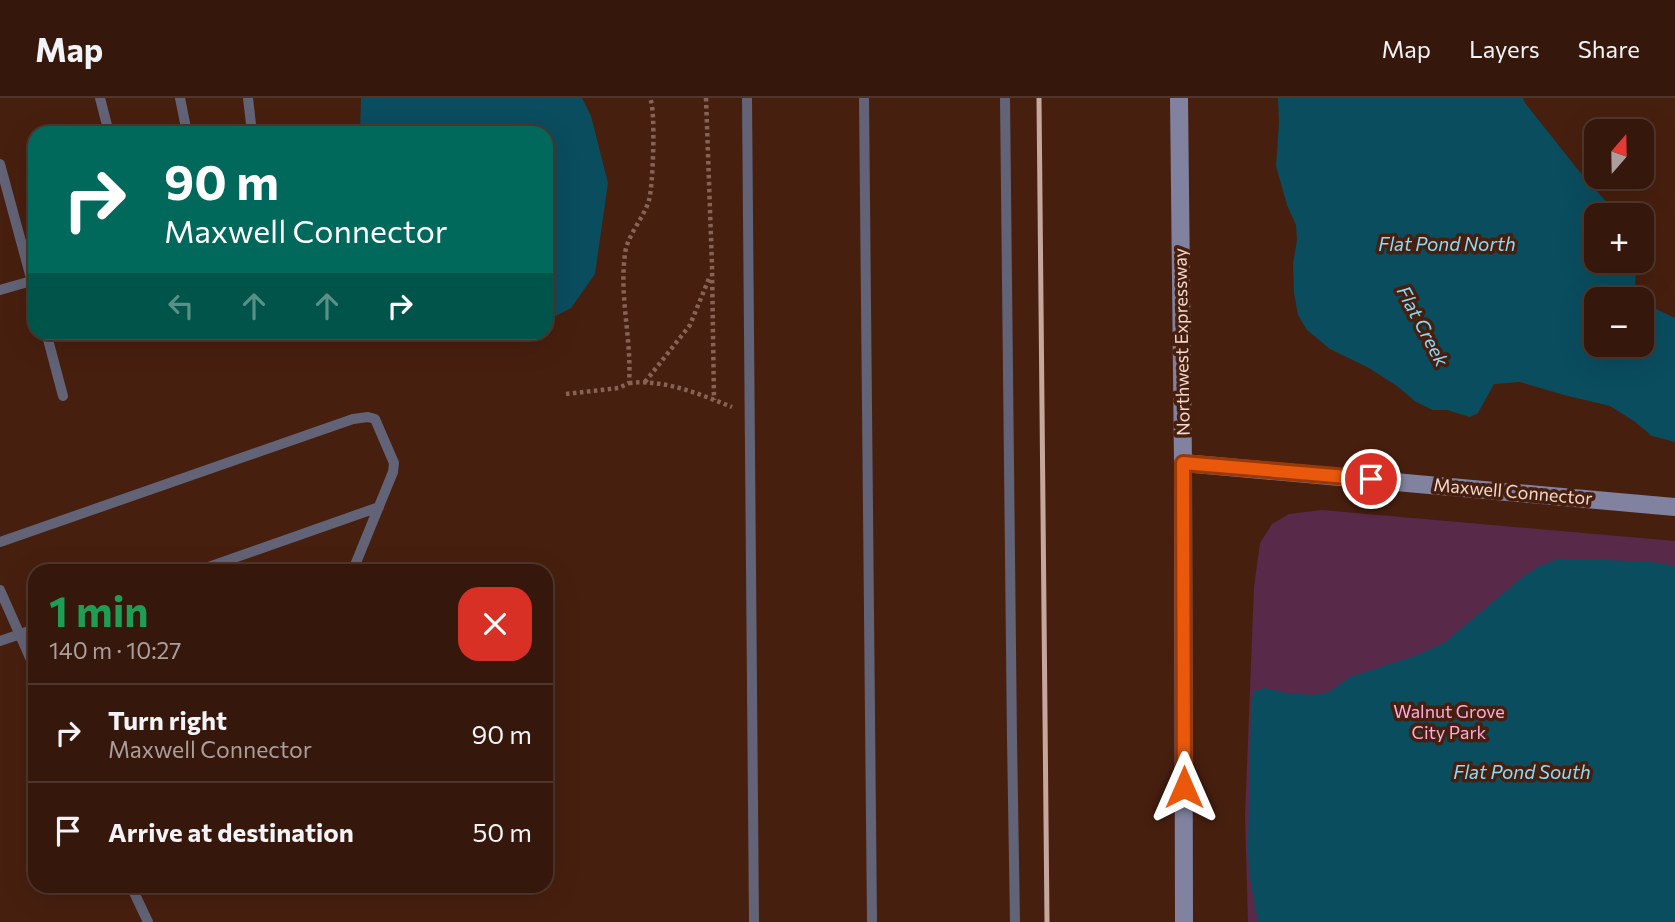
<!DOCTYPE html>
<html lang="en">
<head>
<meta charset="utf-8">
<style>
	:root { --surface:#35170b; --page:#402419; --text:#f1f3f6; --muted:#aa9f9d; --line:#4f362c }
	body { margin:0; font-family:Commissioner,sans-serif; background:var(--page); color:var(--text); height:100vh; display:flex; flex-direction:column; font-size:26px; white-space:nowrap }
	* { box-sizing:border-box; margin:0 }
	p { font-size:23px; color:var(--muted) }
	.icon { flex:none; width:38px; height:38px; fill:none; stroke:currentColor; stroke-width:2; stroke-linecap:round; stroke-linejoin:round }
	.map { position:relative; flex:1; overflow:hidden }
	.drawer { position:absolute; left:28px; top:466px; width:525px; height:329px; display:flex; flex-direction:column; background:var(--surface); border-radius:21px; box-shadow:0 7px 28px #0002,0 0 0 2px var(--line) }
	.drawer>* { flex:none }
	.top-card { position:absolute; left:28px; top:28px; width:525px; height:214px; border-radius:21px; box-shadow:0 7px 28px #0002,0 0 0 2px var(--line); background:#00695c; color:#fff; overflow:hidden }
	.needle { width:46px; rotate:20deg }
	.fabs { position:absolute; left:1584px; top:21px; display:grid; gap:14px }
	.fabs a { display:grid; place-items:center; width:70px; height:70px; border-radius:14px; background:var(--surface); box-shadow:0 7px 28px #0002,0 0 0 2px var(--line); font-size:35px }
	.pin { position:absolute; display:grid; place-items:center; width:60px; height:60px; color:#fff; margin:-30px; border:4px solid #fff; border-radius:50%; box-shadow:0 2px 7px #0007 }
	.me { position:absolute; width:77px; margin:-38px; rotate:0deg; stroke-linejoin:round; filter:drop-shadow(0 0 5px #0008) }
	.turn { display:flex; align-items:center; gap:24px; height:147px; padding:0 21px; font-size:32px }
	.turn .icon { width:91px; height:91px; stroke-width:2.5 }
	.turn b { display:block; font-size:49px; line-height:60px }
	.lanes { display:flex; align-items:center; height:66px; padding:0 21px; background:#0003; justify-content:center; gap:35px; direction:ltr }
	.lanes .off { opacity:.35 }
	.round { display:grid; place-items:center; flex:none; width:74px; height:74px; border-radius:21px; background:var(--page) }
	.head { display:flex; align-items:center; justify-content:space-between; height:119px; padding:0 21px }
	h1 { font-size:42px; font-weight:700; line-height:52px; color:#1e9e55 }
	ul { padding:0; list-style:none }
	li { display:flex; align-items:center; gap:21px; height:98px; padding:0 21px; border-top:2px solid var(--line) }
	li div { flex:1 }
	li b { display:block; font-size:26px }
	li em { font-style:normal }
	header { display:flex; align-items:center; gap:42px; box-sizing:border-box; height:98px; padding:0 35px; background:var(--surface); border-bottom:2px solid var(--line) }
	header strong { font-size:33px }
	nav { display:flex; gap:38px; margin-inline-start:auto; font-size:24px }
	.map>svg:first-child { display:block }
	.green { fill:#582948 }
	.water { fill:#0a4d5f; fill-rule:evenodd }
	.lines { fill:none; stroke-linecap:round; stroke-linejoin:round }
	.path { stroke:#866355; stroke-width:4.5; stroke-dasharray:3.5 3.5; stroke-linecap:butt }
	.service { stroke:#626376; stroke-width:10 }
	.secondary { stroke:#8082a0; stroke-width:18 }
	.rail { stroke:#c6a79b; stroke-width:5 }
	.route-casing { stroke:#983908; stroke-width:18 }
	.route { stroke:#ea580c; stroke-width:12 }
	.labels { text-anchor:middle; stroke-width:7; stroke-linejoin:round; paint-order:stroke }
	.street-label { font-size:18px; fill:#f3d8cd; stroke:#471f0f }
	.park-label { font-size:18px; fill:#fdabde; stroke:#471f0f }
	.water-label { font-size:19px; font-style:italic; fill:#89defb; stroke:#471f0f }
</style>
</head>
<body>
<header>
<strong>Map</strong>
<nav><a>Map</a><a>Layers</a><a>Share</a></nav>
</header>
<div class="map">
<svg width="1675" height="824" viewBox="0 0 1675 824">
	<rect width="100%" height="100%" fill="#471f0f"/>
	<path class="green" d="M1322,412L1675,443V824H1248L1245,719L1254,489L1260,445L1272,426L1289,416Z"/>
	<path class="water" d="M361,0H582L591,18L608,85L595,176L571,210L546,223V35H360Z
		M1278,0H1523L1525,5L1579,73L1618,117H1596V163H1637L1635,186L1654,210L1675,220V344L1652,338L1634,323L1610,308L1564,297L1520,284L1494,286L1478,315L1470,319L1447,312H1433L1416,304L1397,288L1369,270L1330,251L1307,232L1298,217L1294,195L1293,166L1297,142L1296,127L1287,107L1276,68L1279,25ZM1596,201H1642V247H1596Z
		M431,235V234L521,235L488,244L439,237Z
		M1582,461L1651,464L1675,468V824H1258L1249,775L1248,750L1251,604L1254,593L1265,590L1286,595L1313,597L1329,594L1350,579L1415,558L1444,545L1524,478L1540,468L1555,462Z"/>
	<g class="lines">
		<path class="path" d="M706,0L712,168L714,302
			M645,284L690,227L710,178
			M629,285C665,281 699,296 732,309
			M566,296L619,290L629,285C632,242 619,199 625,156C627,137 644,120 649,102C653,89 656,12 650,0"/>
		<path class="service" d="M100,0L109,35
			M180,0L187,35
			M248,0L252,35
			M747,0L754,824
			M864,0L872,824
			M1005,0L1012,641L1015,824
			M0,66L35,195
			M0,192L35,182
			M46,234L63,298
			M157,234L158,238L167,234
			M0,444L353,321L368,319L375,321L394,365L393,374L353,472
			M200,472L379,409
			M0,492L35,571
			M0,543L35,531
			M131,788L148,824"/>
		<path class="secondary" d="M1179,0L1183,365L1184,824
			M1183,365L1675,409"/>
		<path class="rail" d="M1039,0L1047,824"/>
	</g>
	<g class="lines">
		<g class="route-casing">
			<path id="route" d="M1184,689L1183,365L1371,381"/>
		</g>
		<use href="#route" class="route"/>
	</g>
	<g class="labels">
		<g class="street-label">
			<text transform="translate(1182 244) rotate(-91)" y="6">Northwest Expressway</text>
			<text transform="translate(1513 394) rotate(5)" y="6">Maxwell Connector</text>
		</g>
		<g class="park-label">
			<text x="1449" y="620">Walnut Grove<tspan x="1449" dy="21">City Park</tspan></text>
		</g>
		<g class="water-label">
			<text x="1447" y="153">Flat Pond North</text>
			<text transform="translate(1423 228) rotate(62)" y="7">Flat Creek</text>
			<text x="1522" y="681">Flat Pond South</text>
		</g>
	</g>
</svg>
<div class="fabs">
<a><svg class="needle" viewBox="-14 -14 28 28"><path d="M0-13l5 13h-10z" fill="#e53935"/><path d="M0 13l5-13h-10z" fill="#aa9f9d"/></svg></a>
<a>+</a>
<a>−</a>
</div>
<div class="pin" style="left:1371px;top:381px;background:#d93025"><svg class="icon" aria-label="arrive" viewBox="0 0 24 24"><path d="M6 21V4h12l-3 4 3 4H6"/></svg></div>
<svg class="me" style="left:1184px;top:689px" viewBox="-20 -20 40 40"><path d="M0-17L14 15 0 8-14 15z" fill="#ea580c" stroke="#fff" stroke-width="4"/></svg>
<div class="top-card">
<div class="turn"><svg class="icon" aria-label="right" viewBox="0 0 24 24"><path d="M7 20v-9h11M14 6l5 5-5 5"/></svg><div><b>90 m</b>Maxwell Connector</div></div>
<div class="lanes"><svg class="icon off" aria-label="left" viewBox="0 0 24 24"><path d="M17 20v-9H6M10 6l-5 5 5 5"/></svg><svg class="icon off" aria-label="ahead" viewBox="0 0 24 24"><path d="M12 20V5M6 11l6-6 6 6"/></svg><svg class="icon off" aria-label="ahead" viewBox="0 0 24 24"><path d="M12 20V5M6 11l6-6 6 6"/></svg><svg class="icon" aria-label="right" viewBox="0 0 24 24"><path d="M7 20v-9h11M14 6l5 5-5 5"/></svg></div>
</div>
<section class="drawer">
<div class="head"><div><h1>1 min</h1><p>140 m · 10:27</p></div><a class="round" style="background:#d93025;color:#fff"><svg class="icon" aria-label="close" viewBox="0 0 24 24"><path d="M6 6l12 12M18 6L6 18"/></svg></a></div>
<ul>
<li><svg class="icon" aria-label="right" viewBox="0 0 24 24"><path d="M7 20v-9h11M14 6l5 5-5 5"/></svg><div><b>Turn right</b><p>Maxwell Connector</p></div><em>90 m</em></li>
<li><svg class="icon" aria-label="arrive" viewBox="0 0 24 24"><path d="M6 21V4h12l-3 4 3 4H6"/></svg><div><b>Arrive at destination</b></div><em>50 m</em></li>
</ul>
</section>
</div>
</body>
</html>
